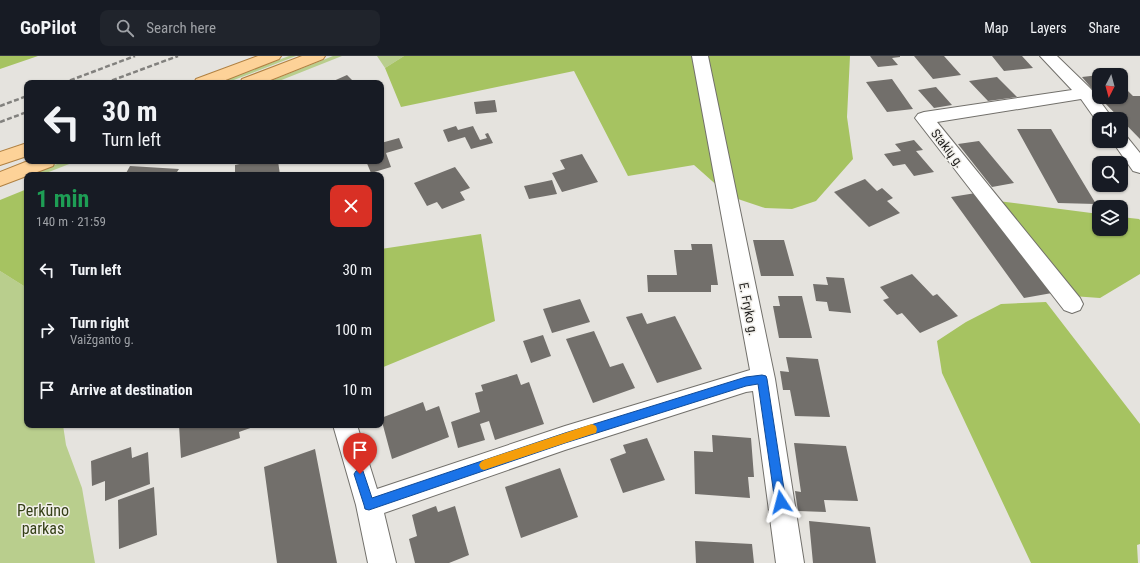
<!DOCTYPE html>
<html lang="en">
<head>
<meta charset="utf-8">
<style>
	:root { --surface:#171b24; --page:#20242c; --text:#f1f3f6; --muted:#9ea1a6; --line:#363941 }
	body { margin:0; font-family:"Roboto Condensed",sans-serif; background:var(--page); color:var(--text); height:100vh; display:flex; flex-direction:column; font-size:15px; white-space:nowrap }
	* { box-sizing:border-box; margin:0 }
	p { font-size:13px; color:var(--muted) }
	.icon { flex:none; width:22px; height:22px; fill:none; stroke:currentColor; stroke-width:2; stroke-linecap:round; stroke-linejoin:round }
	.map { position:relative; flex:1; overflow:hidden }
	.side { position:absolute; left:24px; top:116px; width:360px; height:256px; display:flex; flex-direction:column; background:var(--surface); border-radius:8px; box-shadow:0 1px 3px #0004 }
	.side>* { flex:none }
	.top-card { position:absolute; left:24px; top:24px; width:360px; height:84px; border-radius:8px; box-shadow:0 1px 3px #0004; background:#171b24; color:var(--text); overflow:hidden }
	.needle { width:26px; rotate:186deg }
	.fabs { position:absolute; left:1092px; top:12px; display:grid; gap:8px }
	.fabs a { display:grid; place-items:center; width:36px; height:36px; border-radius:8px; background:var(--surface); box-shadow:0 1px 3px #0004; font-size:20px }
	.pin { position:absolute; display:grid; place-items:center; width:34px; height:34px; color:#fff; margin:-41px -17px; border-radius:50% 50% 50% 0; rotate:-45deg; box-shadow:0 0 4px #0007 }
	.pin .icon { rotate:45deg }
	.me { position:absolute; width:44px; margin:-22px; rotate:351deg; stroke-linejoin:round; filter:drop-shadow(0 0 3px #0008) }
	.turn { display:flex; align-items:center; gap:14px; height:84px; padding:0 12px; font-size:18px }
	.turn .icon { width:52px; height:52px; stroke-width:2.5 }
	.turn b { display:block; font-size:28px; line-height:34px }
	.round { display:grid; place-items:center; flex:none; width:42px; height:42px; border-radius:8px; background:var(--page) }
	.headline { display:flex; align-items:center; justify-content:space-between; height:68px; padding:0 12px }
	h1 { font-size:24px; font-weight:700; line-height:30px; color:#1e9e55 }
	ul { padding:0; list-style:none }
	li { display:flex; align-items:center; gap:12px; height:60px; padding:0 12px }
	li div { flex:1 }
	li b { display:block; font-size:15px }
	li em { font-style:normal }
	header { display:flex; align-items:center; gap:24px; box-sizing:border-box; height:56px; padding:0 20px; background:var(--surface); border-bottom:1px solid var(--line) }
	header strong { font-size:19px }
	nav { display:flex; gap:22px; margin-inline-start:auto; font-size:14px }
	.search { width:280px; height:36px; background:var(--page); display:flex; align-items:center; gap:10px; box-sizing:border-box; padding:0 14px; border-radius:8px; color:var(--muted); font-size:15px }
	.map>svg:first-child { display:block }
	.green { fill:#b9ce8d }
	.forest { fill:#a6c361 }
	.building { fill:#726f6b }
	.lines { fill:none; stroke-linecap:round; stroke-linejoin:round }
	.minor-casing { stroke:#72706b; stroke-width:2 }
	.major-casing { stroke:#b08142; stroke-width:2 }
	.minor { fill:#fff; fill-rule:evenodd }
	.major { fill:#fdd298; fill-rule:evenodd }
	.rail { stroke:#82817e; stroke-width:2.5; stroke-dasharray:5 2.5; stroke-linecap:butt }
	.route { fill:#1a73e8; stroke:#114b97 }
	.slow { fill:#f59e0b }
	.labels { text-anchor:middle; stroke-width:3; stroke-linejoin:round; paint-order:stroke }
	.street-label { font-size:13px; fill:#232220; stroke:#f2f0eb }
	.near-park-label { font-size:16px; fill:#354017; stroke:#f2f0eb }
</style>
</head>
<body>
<header>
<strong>GoPilot</strong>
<div class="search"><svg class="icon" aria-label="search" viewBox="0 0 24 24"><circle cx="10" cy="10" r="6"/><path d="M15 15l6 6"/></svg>Search here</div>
<nav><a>Map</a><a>Layers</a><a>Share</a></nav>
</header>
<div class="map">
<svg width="1140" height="507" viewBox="0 0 1140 507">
	<rect width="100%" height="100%" fill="#e5e3de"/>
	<path class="green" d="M289,0H296L226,27H218Z
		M333,0H342L274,27H265Z
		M377,0H404L385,12Z
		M65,105H77L41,119H28Z
		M0,215L27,232V369H63L66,389L82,432L95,507H0Z"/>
	<path class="forest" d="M0,0H38L0,13Z
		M404,0H850L847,61L853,103L816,145L792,153L765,152L729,140L694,109L628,120L574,15L401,51L385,12Z
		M27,133V232L0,215V144Z
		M998,145L1099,158V173H1121V161L1139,163L1140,164V218L1100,242L1072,240Z
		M481,178L495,265L381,312V193Z
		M1046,246L1140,368V488L1137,489L1138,507H1031L942,317L937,285L966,266L1001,248Z"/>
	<path class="building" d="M870,0H900V1L892,2L898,9L878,11Z
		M914,0H944L961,19L933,23Z
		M992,0H1022L1033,12L1004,15Z
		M347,19L355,27H329Z
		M1099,19V41L1082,21Z
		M997,21L1017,41L988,45L969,25Z
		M892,23L913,53L887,56L866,26Z
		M1121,28L1133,40H1140V83L1099,41H1121Z
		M936,31L952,49L934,52L918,34Z
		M495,44L497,56L476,58L474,46Z
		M456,70L458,74L473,70L480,84L487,82L485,78L488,77L493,87L471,93L465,81L448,86L443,74Z
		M1017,73H1051L1096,148L1058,147Z
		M399,82L403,92L386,97L391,111L371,117L366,105H381V87Z
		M914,84L923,94L916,95L934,116L914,120L905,108L893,110L884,98L901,95L895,88Z
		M979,85L1014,127L992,131L958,88Z
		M582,98L598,126L562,136L552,117L565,113L560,104Z
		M254,105H278L280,119H235V109Z
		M130,110L179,113L175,119H125Z
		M455,111L470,132L460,136L465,144L442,153L437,146L427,150L414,127Z
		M865,123L877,135L882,132L893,142L887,145L900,157L869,171L834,136Z
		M552,124L557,138L529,143L524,130Z
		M976,137L1052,237L1024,242L951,141Z
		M753,184H784L794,220H761Z
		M691,188H712L718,229H711V236H648L647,219H677L674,194H692Z
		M912,218L933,240L937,238L958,260L920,277L902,257L897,259L883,244L889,242L880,231Z
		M826,221L844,222L851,257L829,255L827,246L816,245L813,228L828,229Z
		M778,240H802L812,282H779L773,250H780Z
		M580,243L590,266L552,277L543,253Z
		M642,257L647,268L675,260L702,313L657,327L626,261Z
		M594,275L610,311L623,307L635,332L593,347L566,283Z
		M543,279L551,300L531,307L523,285Z
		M786,301L818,303L830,361L795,360L790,334H783L780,315L789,316Z
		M517,318L521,329L529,326L544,368L495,384L489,365L480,368L485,384L458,392L451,366L480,356L475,337L483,335L481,329Z
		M423,346L426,355L439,350L449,381L392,403L381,362Z
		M179,369H259L239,376L240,382L181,402Z
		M712,379L751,382L754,421H748L750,442L695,438L694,395L713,396Z
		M647,382L665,424L623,437L610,403L626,397L623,389Z
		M794,387L846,390L858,445L824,444L826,456L798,455L795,435L801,436Z
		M131,391L132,402L148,396L150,428L105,445V425L92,430L91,405Z
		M315,393L337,507H277L264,411Z
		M560,412L578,461L521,482L505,431Z
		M154,431L157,479L119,493L118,444Z
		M436,450L438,456L455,450L469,499L449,507H415L409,483L417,480L412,459Z
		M809,465L870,471L876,507H813Z
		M695,485L752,488L754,507H696Z"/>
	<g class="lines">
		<g class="minor-casing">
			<path id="minor" d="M692,0H708L775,323L804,507H776L753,335L746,336L565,394L384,457L396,507H368L356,449L333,369H357L377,433L565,370L750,314Z
				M1040,0H1057L1091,33L1113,63H1099V67H1098L1081,43L937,66L1080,242L1083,248L1080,254L1072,257L1064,254L915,62L918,58L924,56L1072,34Z
				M1121,79L1127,81L1140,97V117L1133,115L1112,85H1121Z"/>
		</g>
		<g class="major-casing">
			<path id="major" d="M258,0H281L279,3L218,27H194L196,23Z
				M302,0H325L323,3L263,27H240L242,23Z
				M27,87V100L0,109V96Z
				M28,105H55L53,110L0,130V116Z"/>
		</g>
		<use href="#minor" class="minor"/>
		<use href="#major" class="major"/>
		<path class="rail" d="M63,27L135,0
			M105,27L178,0
			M0,50L27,40
			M0,66L27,56"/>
	</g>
	<path class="route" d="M762,319L766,320L767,323L786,446L785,450L781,451L777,450L775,446L758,328L746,330L565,387L369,454L365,453L364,449L354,418L356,415L360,413L363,415L372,442L565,377L746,321Z"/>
	<path class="slow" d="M592,368L596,370L597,373L596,377L592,378L484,414L481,413L479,409L481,406L484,404Z"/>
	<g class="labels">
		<g class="street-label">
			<text transform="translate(948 92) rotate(52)" y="5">Stakių g.</text>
			<text transform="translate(749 253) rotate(79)" y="5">E. Fryko g.</text>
		</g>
		<g class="near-park-label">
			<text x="43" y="460">Perkūno<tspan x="43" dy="18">parkas</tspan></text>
		</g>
	</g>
</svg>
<div class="fabs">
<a><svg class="needle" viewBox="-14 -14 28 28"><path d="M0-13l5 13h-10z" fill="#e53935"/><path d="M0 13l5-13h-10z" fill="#9ea1a6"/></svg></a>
<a><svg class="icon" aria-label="sound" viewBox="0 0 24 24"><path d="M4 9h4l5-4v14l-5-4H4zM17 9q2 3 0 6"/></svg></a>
<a><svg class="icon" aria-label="search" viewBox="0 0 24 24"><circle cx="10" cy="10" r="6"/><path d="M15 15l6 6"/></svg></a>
<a><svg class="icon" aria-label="layers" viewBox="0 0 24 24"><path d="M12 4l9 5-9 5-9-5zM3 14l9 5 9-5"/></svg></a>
</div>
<div class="pin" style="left:360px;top:418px;background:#d93025"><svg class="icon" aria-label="arrive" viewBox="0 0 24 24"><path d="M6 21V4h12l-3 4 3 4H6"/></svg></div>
<svg class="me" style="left:781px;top:446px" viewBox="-20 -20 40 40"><path d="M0-17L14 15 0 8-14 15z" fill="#1a73e8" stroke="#fff" stroke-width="4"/></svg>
<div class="top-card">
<div class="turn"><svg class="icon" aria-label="left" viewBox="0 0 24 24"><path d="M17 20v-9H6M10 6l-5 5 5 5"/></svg><div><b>30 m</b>Turn left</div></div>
</div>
<section class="side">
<div class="headline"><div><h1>1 min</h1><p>140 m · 21:59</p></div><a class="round" style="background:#d93025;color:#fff"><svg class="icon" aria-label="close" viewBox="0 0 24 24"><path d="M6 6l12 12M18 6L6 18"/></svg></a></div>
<ul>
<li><svg class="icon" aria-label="left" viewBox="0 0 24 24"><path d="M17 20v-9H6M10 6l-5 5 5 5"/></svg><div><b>Turn left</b></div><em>30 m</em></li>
<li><svg class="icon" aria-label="right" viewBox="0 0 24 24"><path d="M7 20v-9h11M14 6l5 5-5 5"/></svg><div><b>Turn right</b><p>Vaižganto g.</p></div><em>100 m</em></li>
<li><svg class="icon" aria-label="arrive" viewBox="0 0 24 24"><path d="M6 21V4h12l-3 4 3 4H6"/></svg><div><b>Arrive at destination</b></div><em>10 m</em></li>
</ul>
</section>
</div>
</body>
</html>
